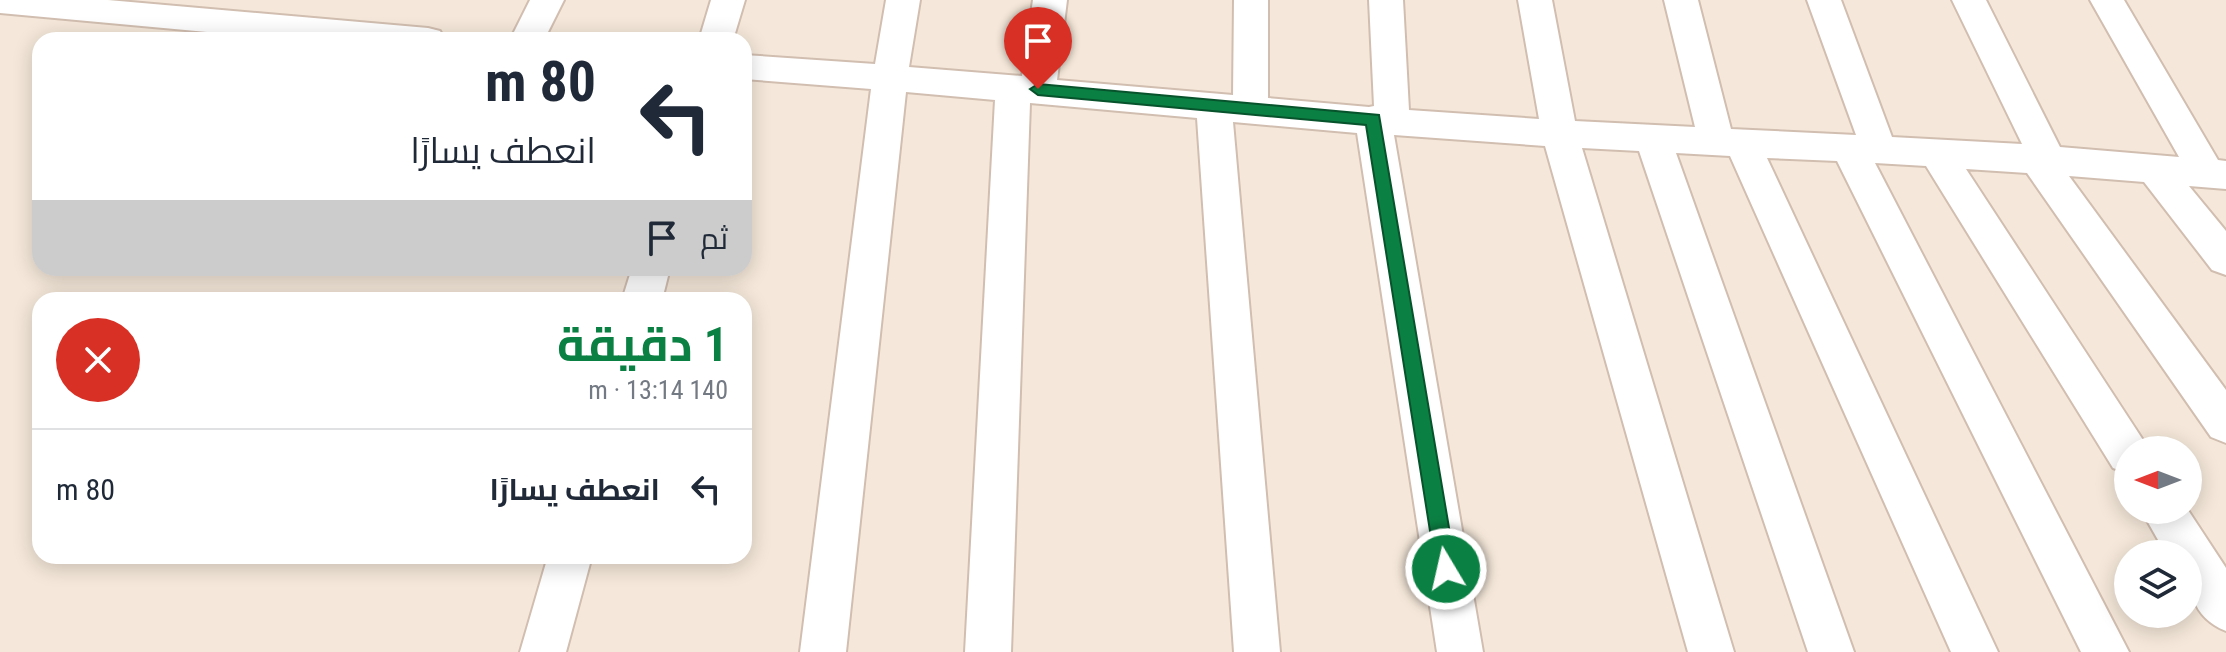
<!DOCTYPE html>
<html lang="ar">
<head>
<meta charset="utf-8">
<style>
	:root { --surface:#fff; --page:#f2f2f3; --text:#1f2937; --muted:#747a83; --line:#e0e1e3; --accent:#0b8043 }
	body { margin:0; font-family:"Roboto Condensed",Cairo,sans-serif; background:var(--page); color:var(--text); direction:rtl; height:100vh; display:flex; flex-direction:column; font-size:30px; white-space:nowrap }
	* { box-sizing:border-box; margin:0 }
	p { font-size:26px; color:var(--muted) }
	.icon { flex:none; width:44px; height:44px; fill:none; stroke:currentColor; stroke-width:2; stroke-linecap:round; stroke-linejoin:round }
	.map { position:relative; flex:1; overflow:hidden; direction:ltr }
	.panel { position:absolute; left:32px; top:292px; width:720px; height:272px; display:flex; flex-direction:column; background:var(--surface); border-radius:24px; box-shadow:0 4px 20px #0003; direction:rtl }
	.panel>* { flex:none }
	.banner { position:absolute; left:32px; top:32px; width:720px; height:244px; border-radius:24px; box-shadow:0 4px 20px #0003; direction:rtl; background:#fff; color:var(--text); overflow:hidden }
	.needle { width:52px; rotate:270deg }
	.tools { position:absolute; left:2114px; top:436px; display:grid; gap:16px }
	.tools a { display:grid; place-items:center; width:88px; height:88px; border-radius:50%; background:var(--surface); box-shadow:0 4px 20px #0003; font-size:40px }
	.pin { position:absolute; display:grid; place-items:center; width:68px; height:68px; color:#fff; margin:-82px -34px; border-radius:50% 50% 50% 0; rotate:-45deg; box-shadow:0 0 8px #0007 }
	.pin .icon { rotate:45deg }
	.me { position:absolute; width:88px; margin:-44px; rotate:351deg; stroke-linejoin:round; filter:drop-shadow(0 0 6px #0008) }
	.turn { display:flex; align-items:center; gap:28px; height:168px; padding:0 24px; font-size:36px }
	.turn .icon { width:104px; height:104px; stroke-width:2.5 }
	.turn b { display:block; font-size:56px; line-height:68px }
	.then { display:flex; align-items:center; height:76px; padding:0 24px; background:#0003; gap:16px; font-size:30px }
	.round { display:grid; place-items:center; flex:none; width:84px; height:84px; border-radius:42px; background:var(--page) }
	.overview { display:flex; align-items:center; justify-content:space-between; height:136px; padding:0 24px }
	h1 { font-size:48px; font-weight:700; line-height:60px; color:var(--accent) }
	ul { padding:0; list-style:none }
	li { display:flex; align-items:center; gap:24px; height:120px; padding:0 24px; border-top:2px solid var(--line) }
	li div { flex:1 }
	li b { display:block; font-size:30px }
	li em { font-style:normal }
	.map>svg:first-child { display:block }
	.residential { fill:#f5e8da; fill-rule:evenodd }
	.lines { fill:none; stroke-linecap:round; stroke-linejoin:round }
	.street-casing { stroke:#d1beb0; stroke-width:4 }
	.street { fill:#fff; fill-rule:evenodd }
	.route { fill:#0b8043; stroke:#07532c; stroke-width:2 }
</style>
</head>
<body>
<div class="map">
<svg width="2226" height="652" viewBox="0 0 2226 652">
	<rect width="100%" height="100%" fill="#fdf6ec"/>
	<path class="residential" d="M0,0H2226V652H0ZM40,40H744V268H40ZM40,300H744V556H40ZM2128,450H2188V510H2128ZM2128,554H2188V614H2128Z"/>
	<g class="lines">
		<g class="street-casing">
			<path id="street" d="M0,0H108L428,28L440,31L445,40H295L0,13Z
				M530,0H564L544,40H510Z
				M711,0H745L733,40H699Z
				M886,0H920L909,67L1022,76L1033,0H1067L1057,80L1233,95L1234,0H1268V98L1369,107L1374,106L1369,0H1403L1409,110L1539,119L1518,0H1552L1575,121L1695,127L1664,0H1698L1731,129L1856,135L1807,0H1841L1892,137L2022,144L1952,0H1986L2060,147L2179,157L2090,0H2124L2218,160L2226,161V189L2189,186L2226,231V275L2212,270L2144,182L2069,176L2226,390V443L2211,437L2027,173L1966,169L2143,440L2148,450H2128V473L2113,468L1926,166L1875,163L2129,652H2081L1837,161L1767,158L1998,652H1951L1730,156L1676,153L1854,652H1808L1639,151L1582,148L1734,652H1688L1545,146L1394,135L1483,652H1437L1357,133L1233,122L1280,652H1234L1197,118L1030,103L1011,652H965L995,100L906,92L846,652H800L871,89L744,79V55L875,64Z
				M632,268H670L662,300H622Z
				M2141,510H2188L2226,568V631C2191,617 2188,588 2188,554H2166Z
				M548,556H592L566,652H520Z"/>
		</g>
		<use href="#street" class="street"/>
	</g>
	<path class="route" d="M1038,84L1379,115L1456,569L1453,575L1446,578L1439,575L1436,569L1366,125L1038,95L1030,89Z"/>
</svg>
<div class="tools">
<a><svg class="needle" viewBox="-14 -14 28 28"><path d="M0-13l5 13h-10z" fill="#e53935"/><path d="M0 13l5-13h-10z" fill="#747a83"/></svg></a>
<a><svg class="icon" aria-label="layers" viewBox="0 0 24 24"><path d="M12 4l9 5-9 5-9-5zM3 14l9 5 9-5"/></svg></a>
</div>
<div class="pin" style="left:1038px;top:89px;background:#d93025"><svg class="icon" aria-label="arrive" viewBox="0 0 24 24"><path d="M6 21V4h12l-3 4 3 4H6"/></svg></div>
<svg class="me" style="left:1446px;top:569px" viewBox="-20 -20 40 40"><circle r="17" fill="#0b8043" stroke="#fff" stroke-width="3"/><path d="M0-11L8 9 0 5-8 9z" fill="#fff"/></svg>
<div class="banner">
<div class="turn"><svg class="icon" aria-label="left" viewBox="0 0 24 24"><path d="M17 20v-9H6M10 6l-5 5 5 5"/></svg><div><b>80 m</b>انعطف يسارًا</div></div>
<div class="then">ثم<svg class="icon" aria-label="arrive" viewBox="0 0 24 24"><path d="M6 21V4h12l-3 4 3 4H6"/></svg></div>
</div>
<section class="panel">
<div class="overview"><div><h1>1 دقيقة</h1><p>140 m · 13:14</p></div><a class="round" style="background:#d93025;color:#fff"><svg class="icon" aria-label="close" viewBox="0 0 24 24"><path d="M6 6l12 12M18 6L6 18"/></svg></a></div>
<ul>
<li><svg class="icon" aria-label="left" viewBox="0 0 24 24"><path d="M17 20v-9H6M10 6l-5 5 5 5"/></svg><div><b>انعطف يسارًا</b></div><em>80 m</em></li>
</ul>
</section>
</div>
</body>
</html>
